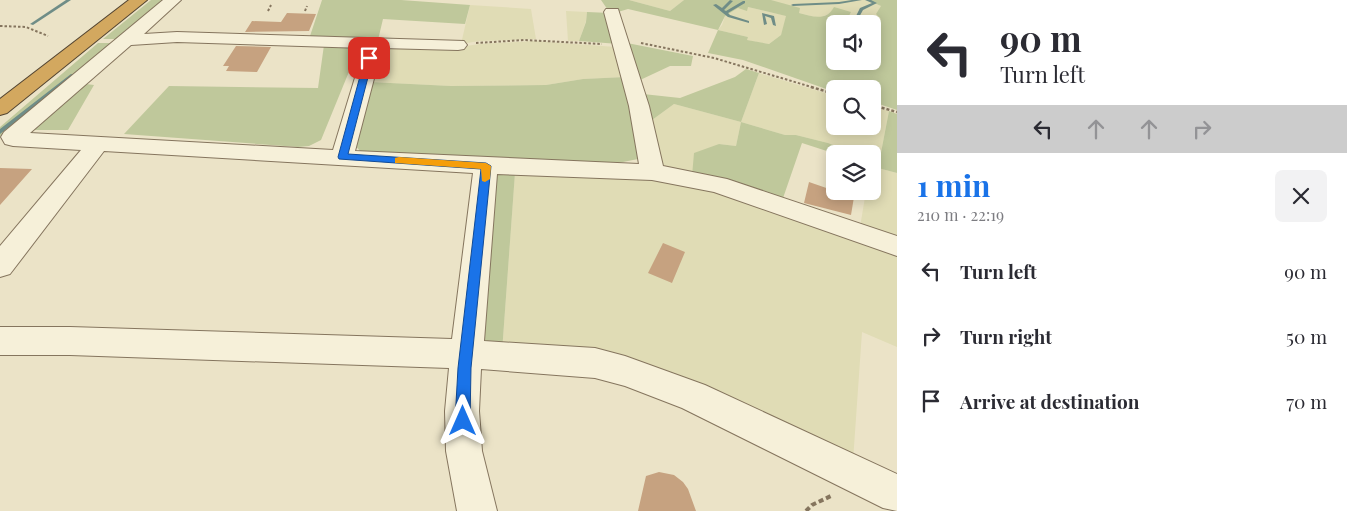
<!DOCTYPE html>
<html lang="en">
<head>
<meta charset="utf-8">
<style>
	:root { --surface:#fff; --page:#f2f2f3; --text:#2b2b33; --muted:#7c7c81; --accent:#1a73e8 }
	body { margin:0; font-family:"Playfair Display",serif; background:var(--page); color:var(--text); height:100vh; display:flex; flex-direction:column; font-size:19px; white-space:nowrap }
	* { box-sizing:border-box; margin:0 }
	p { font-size:16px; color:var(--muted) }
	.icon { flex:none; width:28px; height:28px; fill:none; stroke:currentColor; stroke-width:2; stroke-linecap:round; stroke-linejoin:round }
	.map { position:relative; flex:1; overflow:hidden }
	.panel { display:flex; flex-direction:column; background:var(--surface); width:450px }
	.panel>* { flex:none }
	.top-card { background:#fff; color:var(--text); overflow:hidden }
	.buttons { position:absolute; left:826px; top:15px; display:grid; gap:10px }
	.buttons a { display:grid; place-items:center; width:55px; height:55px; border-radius:8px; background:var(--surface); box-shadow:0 2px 12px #0003; font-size:25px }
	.pin { position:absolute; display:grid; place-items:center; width:42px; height:42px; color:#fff; margin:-21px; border-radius:10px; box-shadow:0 2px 8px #0006 }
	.me { position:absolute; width:55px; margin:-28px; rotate:0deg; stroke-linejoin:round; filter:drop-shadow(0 0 4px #0008) }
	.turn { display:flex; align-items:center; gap:18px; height:105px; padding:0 20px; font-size:22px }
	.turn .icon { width:65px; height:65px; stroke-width:2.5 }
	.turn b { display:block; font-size:35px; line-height:42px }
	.lanes { display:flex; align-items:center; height:48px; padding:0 20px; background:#0003; justify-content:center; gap:25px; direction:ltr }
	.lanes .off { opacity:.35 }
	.round { display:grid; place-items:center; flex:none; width:52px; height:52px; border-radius:8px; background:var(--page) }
	.summary { display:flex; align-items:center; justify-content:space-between; height:85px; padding:0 20px }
	h1 { font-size:30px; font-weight:700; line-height:38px; color:var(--accent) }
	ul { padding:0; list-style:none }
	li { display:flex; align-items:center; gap:15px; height:65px; padding:0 20px }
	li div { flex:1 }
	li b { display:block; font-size:19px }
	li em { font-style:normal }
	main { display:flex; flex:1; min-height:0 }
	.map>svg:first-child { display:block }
	.farmland { fill:#e0dcb5 }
	.green { fill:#bfc89b; fill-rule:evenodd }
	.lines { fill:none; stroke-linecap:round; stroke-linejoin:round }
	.stream { fill:#6f8d87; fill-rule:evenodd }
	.building { fill:#c6a280 }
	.minor-casing { stroke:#85755e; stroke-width:2 }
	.highway-casing { stroke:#534431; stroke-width:2 }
	.path-far2 { stroke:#85755e; stroke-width:2; stroke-dasharray:2.5 2; stroke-linecap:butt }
	.path-far1 { stroke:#85755e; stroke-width:2.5; stroke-dasharray:3 2; stroke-linecap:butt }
	.path { stroke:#85755e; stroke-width:4; stroke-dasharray:5 3; stroke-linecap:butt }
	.minor { fill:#f6f0d9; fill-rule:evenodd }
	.highway { fill:#d3a85f; fill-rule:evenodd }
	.route { fill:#1a73e8; stroke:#114b97 }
	.slow { fill:#f59e0b }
</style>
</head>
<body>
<main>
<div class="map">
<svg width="897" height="511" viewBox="0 0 897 511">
	<rect width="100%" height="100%" fill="#ebe3c7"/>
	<path class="farmland" d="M629,0H684L670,11Z
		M771,0H866L881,6V19L870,24L849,16L851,12L831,13L819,18L799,13Z
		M470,5L531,9L536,39L479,41L461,44Z
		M748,7L787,16L781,35L769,44L746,40L748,37L718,30L722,25L725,16L738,8Z
		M566,11L587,12L586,21L579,41H568Z
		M534,41L616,47L625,77L583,79L546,85L451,86L370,82L381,43L460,47L479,44Z
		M759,73L835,96V126H872L873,107L889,111L878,168L897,173V240L860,227L866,191H872V154H856L828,143L796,135H785L741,122L736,146L719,144L692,176L656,167L648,123L674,104L741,122Z
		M515,173L603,176L679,183L727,195L897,252V347L862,332L853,461L674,374L502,352Z"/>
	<path class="green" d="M151,0H170L126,39H103Z
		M322,0H401L470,5L465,24L383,19L378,40L310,36Z
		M601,0H629L670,11L684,0H771L800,8L799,13C812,16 826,22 834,7L851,12L849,16L870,24H835V61H872L871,24L881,19L876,14L881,6L867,0H897V110L873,102L872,89H835V92L743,60L708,53L718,30L628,9L611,14L619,44L579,41L586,22L587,12L610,13ZM748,7L786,16L781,35L769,44L747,40L748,37L718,30L725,16L738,8L747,11Z
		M98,43H120L8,136H0V127Z
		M627,43L693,56L691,66H670L638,81Z
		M324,45L355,48V57L321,140L309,146L298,147L124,134L169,86L318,88Z
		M746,69L759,73L741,122L785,135H796L828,143L856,154H836L802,143L782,201L692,176L694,153L719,144L736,146L741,122L674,104L648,123L643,94L680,98L735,77Z
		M625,77L643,150L638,159L613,164L361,152L352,142L370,82L451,86L546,85L583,79Z
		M86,84L94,85L68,130H33Z
		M889,111L897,114V173L878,168Z
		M515,173L502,352L482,350L496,175Z"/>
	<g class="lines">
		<path class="stream" d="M66,0H71L33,25L30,24Z
			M730,0L733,1L724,10L726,11L743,1H745V3L728,13L730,15L749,21V23L728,17L713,5L716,4L722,8Z
			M852,0H862L839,4L793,6L791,5L793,4L839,2Z
			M865,0H871L877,3L863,10L858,19H856L855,18L860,8L872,3Z
			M762,13L774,16L776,26L773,25L771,18L765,16L767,24L764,25Z
			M71,74L75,75L0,134V129Z"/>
	</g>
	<path class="building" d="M287,13L316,14L309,31L245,32L252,21L281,22Z
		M236,46L271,47L257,72L226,71L229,66H223Z
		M0,168L32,169L0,205Z
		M809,182L835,191H855L851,215L804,203Z
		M663,243L685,252L672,283L648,273Z
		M659,472L674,475L683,482L688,489L696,511H638L646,476Z"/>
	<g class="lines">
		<g class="minor-casing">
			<path id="minor" d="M163,0H181L144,34L177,32L464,41L467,45L464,49L458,50L382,48L355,151L639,164L629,106L604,12L606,9H618L649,106L663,166L727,179L897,236V256L714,192L652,180L497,174L484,341L595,348L625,356L705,385L897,474V511L883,508L682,408L625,386L595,378L481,369L479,411L482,451L497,511H457L446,451L445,411L449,368L70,355H0V327H70L452,339L473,173L104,151L10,274L0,277V246L81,150L13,146L5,144L1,137L4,132ZM177,42L364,48L333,150L30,133L131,45Z"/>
		</g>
		<g class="highway-casing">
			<path id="highway" d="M129,0H147L7,113L0,115V99Z"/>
		</g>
		<path class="path-far2" d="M268,11L271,5
			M305,11L307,6
			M0,26L26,27L48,36
			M476,43L524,40L602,44
			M641,43L714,58L815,88"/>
		<path class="path-far1" d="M811,87L835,94
			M872,105L897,112"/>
		<path class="path" d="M806,511L812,505L833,495"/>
		<use href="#minor" class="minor"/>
		<use href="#highway" class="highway"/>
	</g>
	<path class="route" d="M369,56L373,58L348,154L486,163L491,166L471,368L470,421L468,426L463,428L458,426L455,421L458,368L481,169L339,159L338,157L365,58Z"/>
	<path class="slow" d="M399,157L486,163L491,166L490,179L485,182L482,181L481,169L395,163V158Z"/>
</svg>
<div class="buttons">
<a><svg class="icon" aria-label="sound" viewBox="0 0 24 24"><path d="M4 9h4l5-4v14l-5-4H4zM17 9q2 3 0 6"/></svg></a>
<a><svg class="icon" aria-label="search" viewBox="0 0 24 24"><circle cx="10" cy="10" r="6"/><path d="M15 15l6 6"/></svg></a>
<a><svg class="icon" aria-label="layers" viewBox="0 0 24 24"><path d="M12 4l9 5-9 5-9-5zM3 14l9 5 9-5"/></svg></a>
</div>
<div class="pin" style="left:369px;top:58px;background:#d93025"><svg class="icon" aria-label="arrive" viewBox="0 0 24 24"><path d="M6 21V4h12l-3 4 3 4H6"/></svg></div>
<svg class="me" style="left:463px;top:421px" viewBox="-20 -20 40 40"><path d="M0-17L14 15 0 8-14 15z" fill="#1a73e8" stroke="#fff" stroke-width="4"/></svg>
</div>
<section class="panel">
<div class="top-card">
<div class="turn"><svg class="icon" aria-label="left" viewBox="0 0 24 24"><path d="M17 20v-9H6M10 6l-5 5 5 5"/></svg><div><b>90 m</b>Turn left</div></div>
<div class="lanes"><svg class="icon" aria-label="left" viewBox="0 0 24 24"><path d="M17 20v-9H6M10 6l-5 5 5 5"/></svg><svg class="icon off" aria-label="ahead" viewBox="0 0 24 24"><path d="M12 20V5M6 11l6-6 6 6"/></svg><svg class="icon off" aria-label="ahead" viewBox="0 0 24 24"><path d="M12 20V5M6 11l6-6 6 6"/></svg><svg class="icon off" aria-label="right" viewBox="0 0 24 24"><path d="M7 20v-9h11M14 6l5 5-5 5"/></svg></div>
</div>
<div class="summary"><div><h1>1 min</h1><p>210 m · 22:19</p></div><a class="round"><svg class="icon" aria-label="close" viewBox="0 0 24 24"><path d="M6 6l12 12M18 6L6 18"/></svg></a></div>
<ul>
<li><svg class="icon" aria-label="left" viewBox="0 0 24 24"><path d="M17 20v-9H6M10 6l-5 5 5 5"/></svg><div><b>Turn left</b></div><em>90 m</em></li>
<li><svg class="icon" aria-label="right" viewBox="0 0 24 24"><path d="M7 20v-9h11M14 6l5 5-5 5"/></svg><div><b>Turn right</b></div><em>50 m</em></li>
<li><svg class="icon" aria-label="arrive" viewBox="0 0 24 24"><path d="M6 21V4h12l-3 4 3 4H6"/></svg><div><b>Arrive at destination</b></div><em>70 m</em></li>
</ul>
</section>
</main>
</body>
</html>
